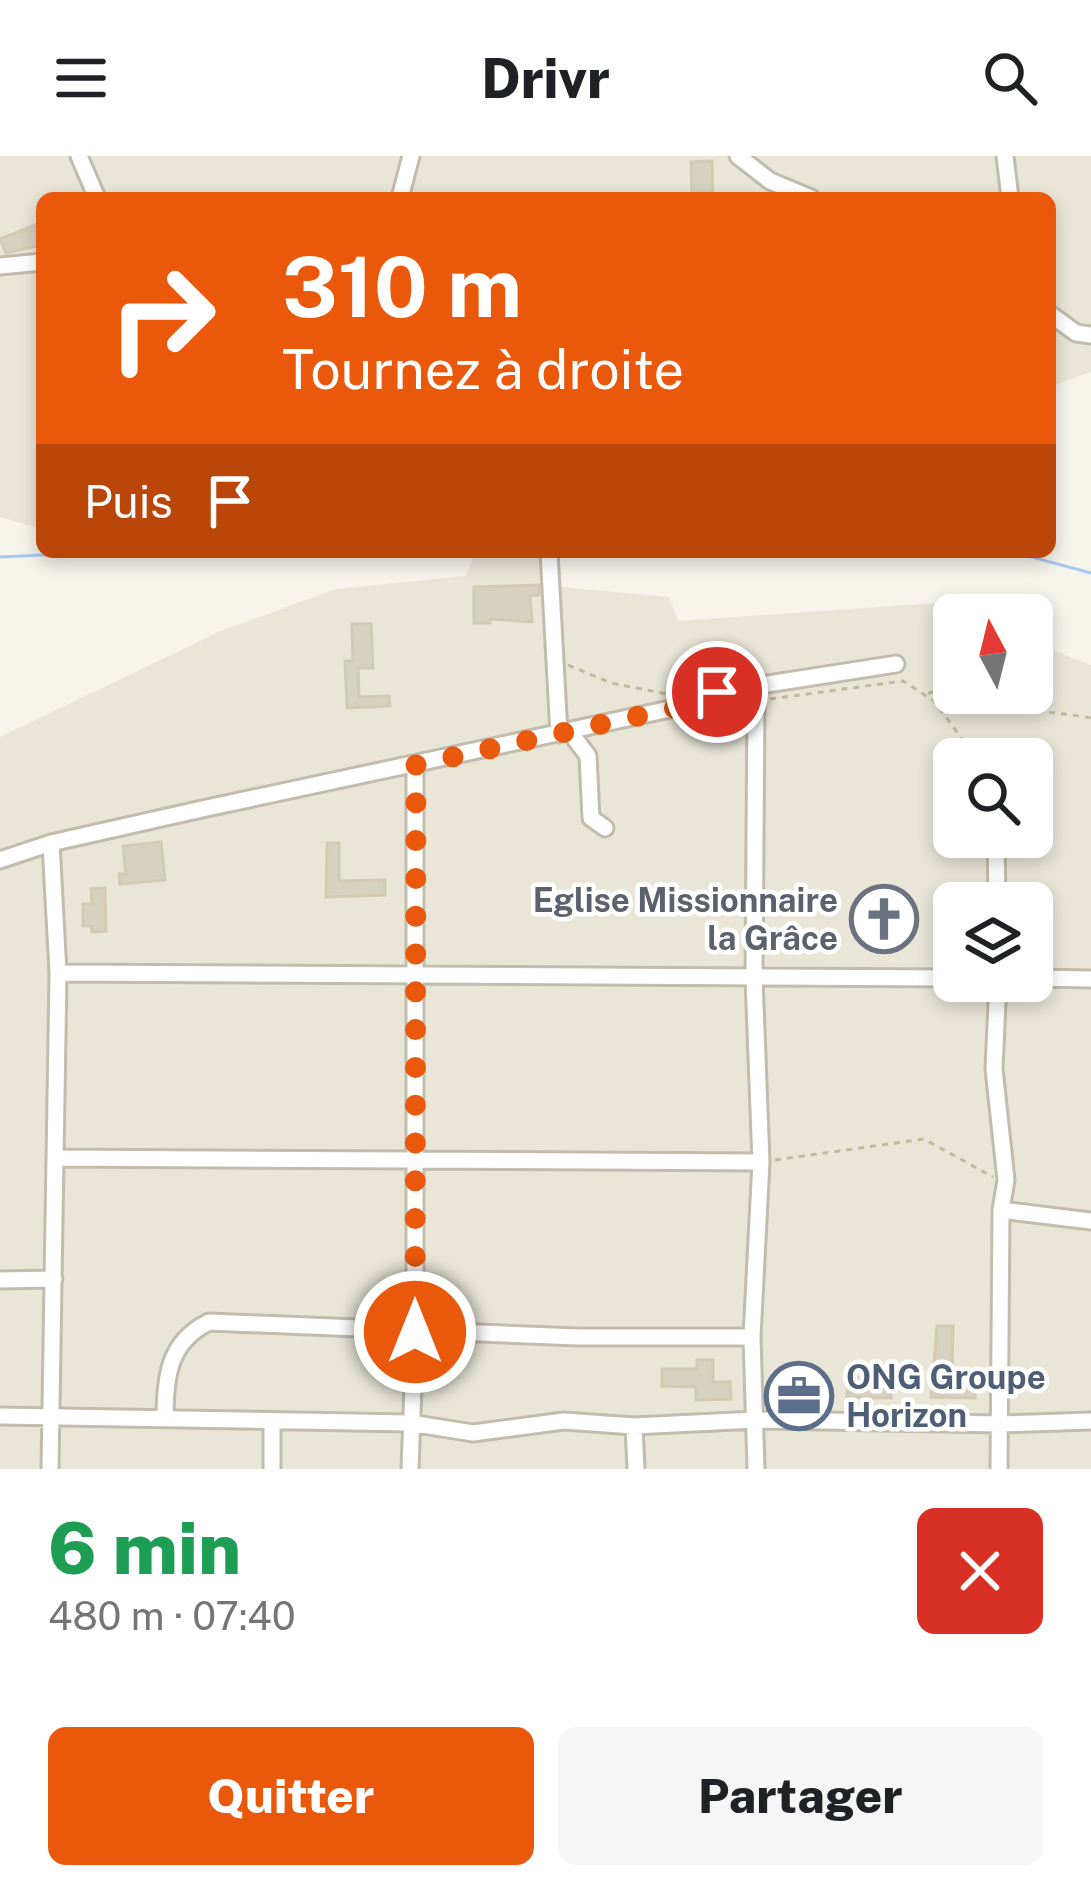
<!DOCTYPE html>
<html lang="fr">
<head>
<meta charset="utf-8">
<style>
	:root { --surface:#fff; --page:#f6f6f6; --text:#202124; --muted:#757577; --accent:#ea580c }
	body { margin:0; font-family:"Public Sans",sans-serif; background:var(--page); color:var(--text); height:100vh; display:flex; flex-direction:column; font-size:45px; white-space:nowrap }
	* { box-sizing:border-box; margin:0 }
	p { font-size:39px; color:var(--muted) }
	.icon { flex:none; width:66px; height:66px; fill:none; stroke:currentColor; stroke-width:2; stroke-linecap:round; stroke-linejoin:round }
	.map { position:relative; height:1313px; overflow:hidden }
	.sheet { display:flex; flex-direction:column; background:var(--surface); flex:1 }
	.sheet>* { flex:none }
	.hud { position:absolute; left:36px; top:36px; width:1020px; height:366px; border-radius:18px; box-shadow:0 6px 18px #0003; background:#ea580c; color:#fff; overflow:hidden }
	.needle { width:78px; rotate:353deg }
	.controls { position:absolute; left:933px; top:438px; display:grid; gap:24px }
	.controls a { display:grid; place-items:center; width:120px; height:120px; border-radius:18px; background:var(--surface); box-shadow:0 6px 18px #0003; font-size:60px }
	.pin { position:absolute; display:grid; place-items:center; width:102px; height:102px; color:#fff; margin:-51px; border:6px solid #fff; border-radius:50%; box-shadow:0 3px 12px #0007 }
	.me { position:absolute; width:132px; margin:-66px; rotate:0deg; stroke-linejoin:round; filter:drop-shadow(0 0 9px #0008) }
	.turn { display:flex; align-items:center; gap:42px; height:252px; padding:0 48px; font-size:54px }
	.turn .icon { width:156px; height:156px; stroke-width:2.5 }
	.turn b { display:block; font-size:84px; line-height:102px }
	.then { display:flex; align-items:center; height:114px; padding:0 48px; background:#0003; gap:24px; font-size:45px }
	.round { display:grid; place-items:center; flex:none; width:126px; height:126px; border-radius:18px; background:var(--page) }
	.summary { display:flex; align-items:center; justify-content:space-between; height:204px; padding:0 48px }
	h1 { font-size:72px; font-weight:800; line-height:90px; color:#1e9e55 }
	.button { display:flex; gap:24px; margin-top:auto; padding:24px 48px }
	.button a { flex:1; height:138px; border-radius:18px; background:var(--accent); color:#fff; font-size:48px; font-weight:800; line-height:138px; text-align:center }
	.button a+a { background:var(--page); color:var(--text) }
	header { display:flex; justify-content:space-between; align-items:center; height:156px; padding:0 48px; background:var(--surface); font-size:54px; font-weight:800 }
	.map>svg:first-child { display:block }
	.residential { fill:#e9e6d8; fill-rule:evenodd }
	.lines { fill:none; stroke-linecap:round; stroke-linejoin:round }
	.stream { stroke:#a7c9f1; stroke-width:3 }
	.building { fill:#d7d1bf; stroke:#d2cab3; stroke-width:3 }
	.minor-casing { stroke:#c1bcac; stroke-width:21 }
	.path { stroke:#c2ba9e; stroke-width:3; stroke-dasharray:6 6; stroke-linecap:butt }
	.minor { stroke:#fff; stroke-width:15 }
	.route { stroke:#ea580c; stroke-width:21; stroke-dasharray:0 37.8 }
	.labels { text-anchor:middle; stroke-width:9; stroke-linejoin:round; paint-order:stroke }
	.worship-label { font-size:33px; font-weight:bold; fill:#5b616d; stroke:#fff; text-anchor:end }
	.service-label { font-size:33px; font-weight:bold; fill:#4e5e75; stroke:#fff; text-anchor:start }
</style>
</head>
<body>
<header><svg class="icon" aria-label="menu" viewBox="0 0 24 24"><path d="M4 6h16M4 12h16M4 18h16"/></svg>Drivr<svg class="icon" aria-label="search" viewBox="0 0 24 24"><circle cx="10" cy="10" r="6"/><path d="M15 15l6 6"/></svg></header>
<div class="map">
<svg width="1091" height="1313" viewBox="0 0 1091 1313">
	<rect width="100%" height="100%" fill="#f5f3ea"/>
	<path class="residential" d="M0,0H1091V216L1050,231V42H42V373L0,361Z
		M475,396H555L560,431L669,441L678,465L936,447L966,459H954V537H1032V486L1091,509V1313H0V581L221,475L336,433L466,420ZM954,603H1032V681H954ZM954,747H1032V825H954Z"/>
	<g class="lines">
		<path class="stream" d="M1013,396L1091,417
			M0,401L105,396"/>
	</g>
	<path class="building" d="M712,5L713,41H692L691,6Z
		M35,69L42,89L6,97L0,83Z
		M539,429V439L530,440L532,466L490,463V467H474V431Z
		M352,468H371L373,512H358L359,541L389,540L390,550L347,552L345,505H353Z
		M161,686L165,724L120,728L119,718H126L123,690Z
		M327,687H339V725L385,724V739L326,741Z
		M105,732L106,775L92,776V770H83V748H92L91,733Z
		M937,1170H953L952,1227H975V1242L931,1241Z
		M697,1204H713V1226H730L731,1243L696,1244V1231L662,1230V1213H697Z
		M848,1221L891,1222V1242L847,1241Z"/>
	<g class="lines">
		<g class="minor-casing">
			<path id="minor" d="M79,0L97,42
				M738,0L770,25L811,42
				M1005,0L1010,42
				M400,42L411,0
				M0,110L42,106
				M1050,158L1076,177L1091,179
				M549,396L559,578
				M707,550L717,536L896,508
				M570,576L588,600L591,662L605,672
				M996,681L997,747
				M0,704L51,687L202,653L684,550L756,544L754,822L761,1006L752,1181L756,1313
				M58,817L954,822
				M1032,822L1091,823
				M998,825L994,913L1006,1024L1001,1054L999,1313
				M55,1002L761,1006
				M1001,1054L1091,1065
				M0,1124L54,1123
				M0,1260L410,1267L473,1277L564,1265L634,1270L756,1264L1000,1268L1091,1265
				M165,1263C165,1222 168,1186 209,1166L578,1181H752
				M634,1270L636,1313
				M50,1313L58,817L51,687
				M272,1313V1266
				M410,1313L415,1176V609"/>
		</g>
		<path class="path" d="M568,509L611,527L667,538
			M928,537L954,533
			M968,537C991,555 1058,555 1091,562
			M770,543L903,525L934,545L977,603
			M775,1004L924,983L993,1021"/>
		<use href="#minor" class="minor"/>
	</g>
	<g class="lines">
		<path class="route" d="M415,1176L416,609L684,550H707L717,536"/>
	</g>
	<defs>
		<g id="church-ring" transform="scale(3.45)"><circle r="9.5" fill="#fff" stroke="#6b7280" stroke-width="1.5"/><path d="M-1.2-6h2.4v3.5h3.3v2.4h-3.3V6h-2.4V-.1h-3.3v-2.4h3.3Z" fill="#6b7280"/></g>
		<g id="office-ring" transform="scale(3.45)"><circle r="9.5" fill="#fff" stroke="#5c6f8a" stroke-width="1.5"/><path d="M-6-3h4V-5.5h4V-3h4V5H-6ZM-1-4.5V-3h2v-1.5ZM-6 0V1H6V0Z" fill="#5c6f8a"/></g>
	</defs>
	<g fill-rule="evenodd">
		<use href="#church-ring" x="884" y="763"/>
		<use href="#office-ring" x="799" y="1240"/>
	</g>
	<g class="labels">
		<g class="worship-label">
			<text x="838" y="756">Eglise Missionnaire<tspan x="838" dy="38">la Grâce</tspan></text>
		</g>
		<g class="service-label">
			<text x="846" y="1233">ONG Groupe<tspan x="846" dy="38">Horizon</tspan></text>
		</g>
	</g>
</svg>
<div class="controls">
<a><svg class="needle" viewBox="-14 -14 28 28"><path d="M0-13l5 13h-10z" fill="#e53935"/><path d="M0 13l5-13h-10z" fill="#757577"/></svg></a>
<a><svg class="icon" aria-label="search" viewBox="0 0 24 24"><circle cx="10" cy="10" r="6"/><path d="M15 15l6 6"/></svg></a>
<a><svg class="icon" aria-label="layers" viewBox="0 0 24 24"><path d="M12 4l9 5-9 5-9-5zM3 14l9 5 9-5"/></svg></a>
</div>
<div class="pin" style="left:717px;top:536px;background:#d93025"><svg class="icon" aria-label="arrive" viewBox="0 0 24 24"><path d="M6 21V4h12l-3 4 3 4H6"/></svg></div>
<svg class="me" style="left:415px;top:1176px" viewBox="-20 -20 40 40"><circle r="17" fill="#ea580c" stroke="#fff" stroke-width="3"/><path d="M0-11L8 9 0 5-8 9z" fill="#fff"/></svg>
<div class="hud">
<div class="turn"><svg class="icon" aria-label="right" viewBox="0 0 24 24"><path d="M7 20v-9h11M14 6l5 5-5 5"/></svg><div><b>310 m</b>Tournez à droite</div></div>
<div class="then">Puis<svg class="icon" aria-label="arrive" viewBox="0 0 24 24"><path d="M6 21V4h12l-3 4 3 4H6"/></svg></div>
</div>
</div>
<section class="sheet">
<div class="summary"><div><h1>6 min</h1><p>480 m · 07:40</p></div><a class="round" style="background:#d93025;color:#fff"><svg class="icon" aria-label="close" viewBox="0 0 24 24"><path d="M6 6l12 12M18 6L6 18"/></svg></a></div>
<div class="button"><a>Quitter</a><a>Partager</a></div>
</section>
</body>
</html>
